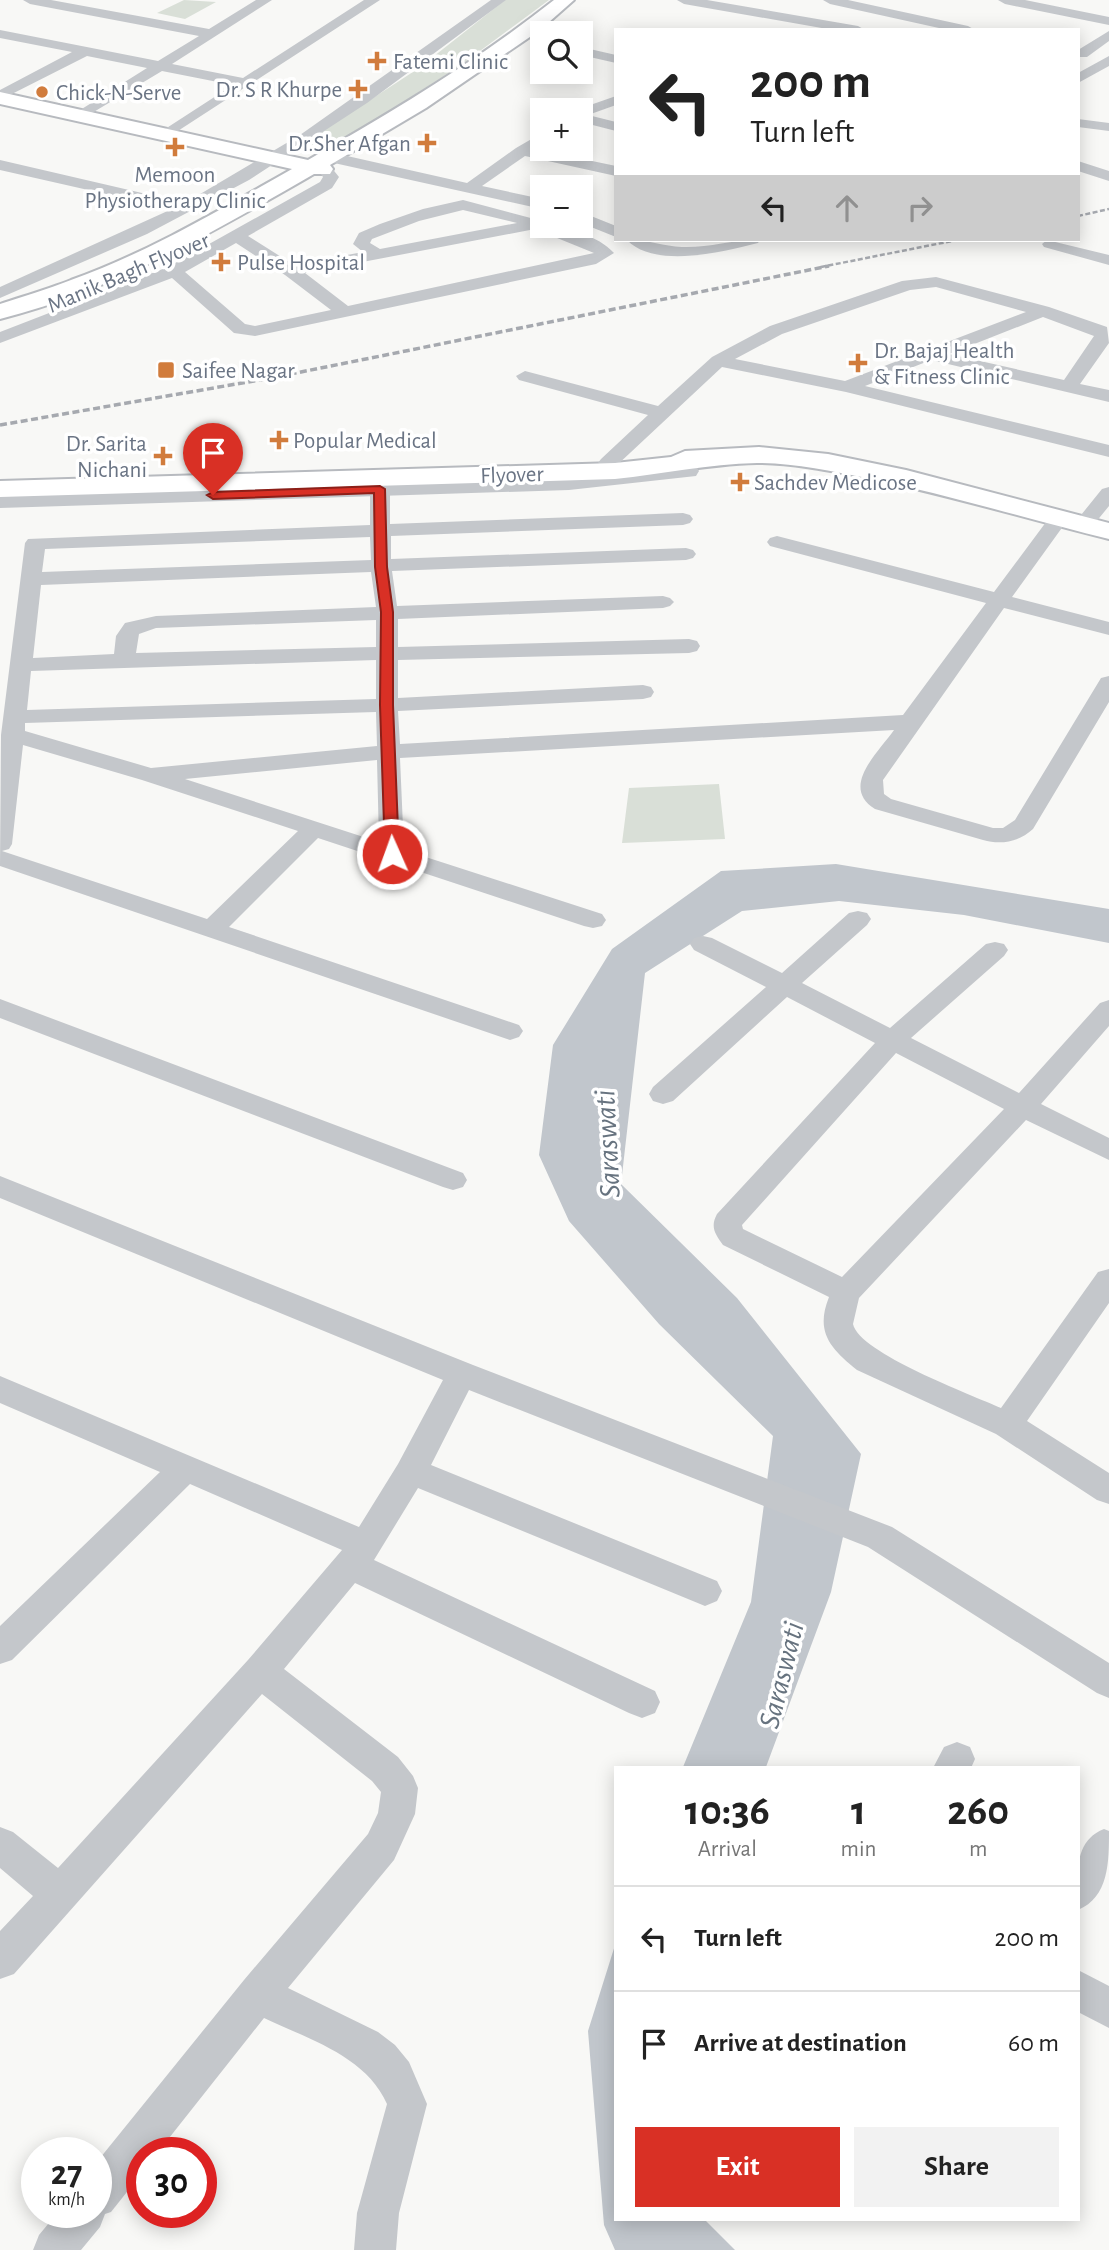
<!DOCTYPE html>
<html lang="en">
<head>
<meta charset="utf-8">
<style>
	:root { --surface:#fff; --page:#f2f2f2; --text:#222; --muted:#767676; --line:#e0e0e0; --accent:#d93025 }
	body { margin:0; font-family:"Alegreya Sans",sans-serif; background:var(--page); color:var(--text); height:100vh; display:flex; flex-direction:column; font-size:26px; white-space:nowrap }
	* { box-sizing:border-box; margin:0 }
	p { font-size:23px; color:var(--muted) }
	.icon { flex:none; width:38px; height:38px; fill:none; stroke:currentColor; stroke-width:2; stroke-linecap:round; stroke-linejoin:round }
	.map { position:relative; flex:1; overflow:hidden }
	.drawer { position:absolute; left:614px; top:1766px; width:466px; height:455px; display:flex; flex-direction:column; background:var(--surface); border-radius:0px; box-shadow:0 4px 18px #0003 }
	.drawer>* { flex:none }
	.hud { position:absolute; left:614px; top:28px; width:466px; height:214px; border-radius:0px; box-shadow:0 4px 18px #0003; background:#fff; color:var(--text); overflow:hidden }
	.fabs { position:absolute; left:530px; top:21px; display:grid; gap:14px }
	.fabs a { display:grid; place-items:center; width:63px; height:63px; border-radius:0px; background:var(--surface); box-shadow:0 4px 18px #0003; font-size:35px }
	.speed { position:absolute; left:21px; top:2137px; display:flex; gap:14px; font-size:35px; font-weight:700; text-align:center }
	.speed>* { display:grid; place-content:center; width:91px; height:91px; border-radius:50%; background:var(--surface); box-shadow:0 4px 18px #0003; line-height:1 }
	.speed small { font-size:18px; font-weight:400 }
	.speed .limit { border:10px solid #d22; background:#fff; color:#111 }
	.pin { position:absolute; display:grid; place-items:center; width:60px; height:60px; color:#fff; margin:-72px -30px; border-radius:50% 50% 50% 0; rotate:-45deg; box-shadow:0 0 7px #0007 }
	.pin .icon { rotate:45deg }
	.me { position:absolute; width:77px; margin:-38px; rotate:358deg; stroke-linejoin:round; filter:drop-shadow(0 0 5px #0008) }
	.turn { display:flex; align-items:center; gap:24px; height:147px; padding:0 21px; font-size:32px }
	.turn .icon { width:91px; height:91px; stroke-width:2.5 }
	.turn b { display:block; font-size:49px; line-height:60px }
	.lanes { display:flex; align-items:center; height:66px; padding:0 21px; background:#0003; justify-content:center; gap:35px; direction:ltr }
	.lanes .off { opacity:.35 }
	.eta { display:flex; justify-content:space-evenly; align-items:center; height:119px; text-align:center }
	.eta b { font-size:42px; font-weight:600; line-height:49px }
	.button { display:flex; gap:14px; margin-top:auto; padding:14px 21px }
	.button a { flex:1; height:80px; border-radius:0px; background:var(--accent); color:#fff; font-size:28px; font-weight:600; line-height:80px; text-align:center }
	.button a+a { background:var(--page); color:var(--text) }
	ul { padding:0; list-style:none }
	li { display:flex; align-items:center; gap:21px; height:105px; padding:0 21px; border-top:2px solid var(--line) }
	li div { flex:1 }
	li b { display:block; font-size:26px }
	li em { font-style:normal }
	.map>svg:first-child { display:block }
	.green { fill:#d9dfd7 }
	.water { fill:#c1c6cc }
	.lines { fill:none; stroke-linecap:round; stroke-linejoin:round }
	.secondary-casing { stroke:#b7babf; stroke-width:4 }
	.minor { fill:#c4c7cb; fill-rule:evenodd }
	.tertiary { fill:#c4c7cb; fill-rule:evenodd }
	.secondary { fill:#fff; fill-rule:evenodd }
	.rail-far1 { stroke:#a6a9af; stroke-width:2.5; stroke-dasharray:5 2.5; stroke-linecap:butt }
	.rail { stroke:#a6a9af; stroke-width:3.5; stroke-dasharray:7 3.5; stroke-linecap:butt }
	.route { fill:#d93025; stroke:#8d1f18; stroke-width:2 }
	.poi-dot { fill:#d17c3d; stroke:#fff; stroke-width:2.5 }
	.labels { text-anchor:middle; stroke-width:7; stroke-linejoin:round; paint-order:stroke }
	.far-poi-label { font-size:23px; fill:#6a7484; stroke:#fff; text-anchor:start }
	.far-street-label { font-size:23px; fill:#6a7484; stroke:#fff }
	.water-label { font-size:30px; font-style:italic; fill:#67737f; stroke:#fff }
</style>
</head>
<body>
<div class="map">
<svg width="1109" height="2250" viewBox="0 0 1109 2250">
	<rect width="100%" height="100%" fill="#f8f8f6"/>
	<path class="green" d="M184,0L216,2L185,19L157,13Z
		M505,0H549L461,65L330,149L304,143L419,68Z
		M719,784L725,839L622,843L629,788Z"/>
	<path class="water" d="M836,864L1109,909V943L964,915L839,901L742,911L645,973L621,1184L737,1298L861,1454L831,1592L766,1767H683L751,1602L773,1436L659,1324L569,1221L539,1155L553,1045L612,949L721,871Z
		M616,1942V2219H704L735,2250H615L604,2225L588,2031Z"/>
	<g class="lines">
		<g class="secondary-casing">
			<path id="secondary" d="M554,0H574L540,30L426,108L330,165L333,169L330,174H314C215,231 112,291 0,319V304C24,296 48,289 71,280C149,252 221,209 292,169L0,104V92L308,160C393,111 477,61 554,0Z
				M759,447L828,454L906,470L1109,523V539C1028,519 949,495 867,478C831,471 793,463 757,463C708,464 663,474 615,479L0,497V481L615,463L671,457L685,451Z"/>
		</g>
		<path class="minor" d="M23,0H51L209,29L256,0H272L172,64L243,78L364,0H380L167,138L162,137L160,134L162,131L233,85L162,71L82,119L77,118L75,115L77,112L147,68L87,56L0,100V90L72,52L0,38V30L158,61L199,36L30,4Z
			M491,0H506L367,103L249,180L147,234L0,298V287L172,209L0,170V160L185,203L300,135Z
			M677,0H707L858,26L865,30H833L684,4Z
			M823,0H848L968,26L975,30H948L830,4Z
			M998,0H1025L1109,17V25L1005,4Z
			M1109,31V41L1087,57H1078V50Z
			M581,47L616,55V63L581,55Z
			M1109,56V66L1078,83V73Z
			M616,96V105L588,115L616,122V131L581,122V110H576Z
			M1078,119L1109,123V131L1078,127Z
			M535,137L542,142L535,149L616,166V176L525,156L482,186L542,199V209L325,161L317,156L325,151L467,183L516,148Z
			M1078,161L1109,171V181L1078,171Z
			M326,165L331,167L339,177L332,188L248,236L294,265L363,252L353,244L359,233L380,224L423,209L463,200L542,221V226C565,226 599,236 614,253L596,264L255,336L234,333L172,278L0,343V332L168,267L320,182L323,177L318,170ZM463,210L517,223L380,249L370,243L372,239L419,221ZM535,229L594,253L348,306L305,273ZM236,243L285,275L331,310L255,326L245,324L185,272Z
			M581,212L616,226V237L581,223Z
			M627,240C647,239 662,246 682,247C709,248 734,239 760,240L758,243C724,252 654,269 627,240Z
			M1047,240L1109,255V265L1044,247L1042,244Z
			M936,277L1049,307L1107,327L1109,343L1080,384L1109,390V402L931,360L865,386L1109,445V457L846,392L722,367L615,467L608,469L598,463L601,459L648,415L519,380L516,376L525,371L658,406L712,357L770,326L902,281ZM936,287L1026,312L845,381L735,359L782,334L910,290ZM1043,317L1094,336L1064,380L949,354Z
			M380,483L390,489V524L683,513L690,515L693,519L690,523L683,525L391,536V559L686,548L693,550L696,554L693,558L686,560L392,571L397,606L663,596L670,598L674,602L670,606L663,608L398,619V647L689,639L697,641L700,646L697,651L689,653L398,660V698L643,685L651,687L654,692L651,697L643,699L398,711L400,744L903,715L986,603L770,546L767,542L770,538L777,536L994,592L1052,514H1066L1069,518L1012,597L1109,622V635L1004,608L883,780L884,794L891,799L993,828H1003L1015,820L1101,678L1109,676V702L1033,829C1019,842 1001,845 983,840L875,809C840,787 877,754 894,730L400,758L404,850L602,914L606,920L602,926L593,928L584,926L318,838L229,927L519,1025L523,1031L519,1037L510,1040L0,866L1,735L25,543L28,539L370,525V489ZM370,537L371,560L42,572L45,549ZM371,572L376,607L156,616L125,623L116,636L114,654L33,658L41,585ZM376,620V647L136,653L139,634L156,628ZM376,660V699L27,710L31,671ZM376,712L377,746L151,768L25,731V723ZM23,745L142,780L298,831L207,919L2,851L9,849L12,844ZM377,760L379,842L185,779Z
			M1109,487V506L1091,528H1077L1074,524L1077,520L1102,489Z
			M858,911L867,913L871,919L867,925L802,983L890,1028L986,944L995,942L1004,944L1008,950L1004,956L911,1038L1019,1093L1100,1003L1109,1000V1026L1041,1104L1109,1138V1160L1026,1120L859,1298L853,1324C859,1353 972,1395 1001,1408L1098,1272L1109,1269V1303L1027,1421L1109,1473V1504L1097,1500L996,1434L857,1370C830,1348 815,1332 829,1297L723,1245C715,1234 710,1227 717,1214L875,1043L787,997L673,1101L663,1104L653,1101L649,1094L653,1087L766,987L694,950L690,944L694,938L703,936L712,938L782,973L849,913ZM896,1053L1004,1109L842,1277L743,1229L742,1225Z
			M0,999L463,1173L467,1180L463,1187L453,1190L443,1187L0,1018Z
			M0,1176L473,1365L892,1527L1109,1663V1698L1097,1693L868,1547L469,1390L431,1465L717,1581L722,1591L717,1601L705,1606L418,1488L374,1560L655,1691L660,1702L655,1713L642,1718L629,1713L355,1583L284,1669L398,1757L413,1776L418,1788L415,1814L394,1860L288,1988L378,2032L395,2045L409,2062L427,2104L399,2213L396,2250H354L357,2213L387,2104C366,2056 308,2039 264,2018L158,2152H142V2173L111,2212L105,2214L100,2227L81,2250H33L39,2235L58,2212H96V2163L244,1980L368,1834L378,1813L381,1792L372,1781L262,1694L14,1974L0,1979V1931L33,1896L0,1868V1827L13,1832L58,1868L248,1660L342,1550L190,1484L12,1660L0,1664V1626L160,1472L0,1403V1376L359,1527L398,1464L443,1380L0,1198Z
			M957,1742L970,1747L975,1759L971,1768H933L944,1747Z
			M1104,1829L1109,1831C1109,1862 1109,1897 1078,1910C1078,1880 1071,1842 1104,1829Z
			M1078,1970L1109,1986V2028L1078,2012Z"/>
		<path class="tertiary" d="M687,464L696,466L699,471L696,476L569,490L0,508V494L569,476Z"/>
		<use href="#secondary" class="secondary"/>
		<path class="rail-far1" d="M1078,216L1109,209
			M821,267L957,240"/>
		<path class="rail" d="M0,425L271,378L829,266"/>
	</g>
	<path class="route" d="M380,486L385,489L387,567L393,612V705L399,854L392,859L385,854L380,705L381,612L375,567L374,493L213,499L207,495L213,492Z"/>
	<g class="poi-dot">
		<path d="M373.5 50.5h7v7h7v7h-7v7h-7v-7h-7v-7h7z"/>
		<path d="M354.5 78.5h7v7h7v7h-7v7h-7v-7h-7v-7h7z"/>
		<circle cx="42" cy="92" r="7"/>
		<path d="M423.5 132.5h7v7h7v7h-7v7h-7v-7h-7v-7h7z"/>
		<path d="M171.5 136.5h7v7h7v7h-7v7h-7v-7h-7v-7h7z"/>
		<path d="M217.5 251.5h7v7h7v7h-7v7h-7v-7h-7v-7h7z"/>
		<path d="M854.5 352.5h7v7h7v7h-7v7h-7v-7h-7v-7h7z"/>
		<rect x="157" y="361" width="18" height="18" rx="3.5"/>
		<path d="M275.5 429.5h7v7h7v7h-7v7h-7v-7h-7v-7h7z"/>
		<path d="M159.5 445.5h7v7h7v7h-7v7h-7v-7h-7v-7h7z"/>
		<path d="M736.5 471.5h7v7h7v7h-7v7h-7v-7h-7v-7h7z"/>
	</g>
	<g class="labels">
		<g class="far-poi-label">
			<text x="393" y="69">Fatemi Clinic</text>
			<text x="342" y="97" text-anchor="end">Dr. S R Khurpe</text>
			<text x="56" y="100">Chick-N-Serve</text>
			<text x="411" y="151" text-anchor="end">Dr.Sher Afgan</text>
			<text x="175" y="182" text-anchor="middle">Memoon<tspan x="175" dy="26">Physiotherapy Clinic</tspan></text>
			<text x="237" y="270">Pulse Hospital</text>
			<text x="874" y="358">Dr. Bajaj Health<tspan x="874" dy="26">&amp; Fitness Clinic</tspan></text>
			<text x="182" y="378">Saifee Nagar</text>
			<text x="293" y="448">Popular Medical</text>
			<text x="147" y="451" text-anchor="end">Dr. Sarita<tspan x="147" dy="26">Nichani</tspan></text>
			<text x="754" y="490">Sachdev Medicose</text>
		</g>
		<g class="far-street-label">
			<text transform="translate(128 272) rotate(-23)" y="8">Manik Bagh Flyover</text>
			<text transform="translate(512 474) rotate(-2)" y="8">Flyover</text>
		</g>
		<g class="water-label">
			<text transform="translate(607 1144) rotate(-93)" y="10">Saraswati</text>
			<text transform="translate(781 1675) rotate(-76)" y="10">Saraswati</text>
		</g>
	</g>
</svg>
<div class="fabs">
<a><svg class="icon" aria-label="search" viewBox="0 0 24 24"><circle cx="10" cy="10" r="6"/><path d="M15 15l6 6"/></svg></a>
<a>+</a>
<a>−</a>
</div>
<div class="speed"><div>27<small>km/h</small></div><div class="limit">30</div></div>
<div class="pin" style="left:213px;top:495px;background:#d93025"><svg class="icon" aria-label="arrive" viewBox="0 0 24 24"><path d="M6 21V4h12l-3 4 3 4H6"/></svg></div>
<svg class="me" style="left:392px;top:854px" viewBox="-20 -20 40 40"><circle r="17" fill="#d93025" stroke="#fff" stroke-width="3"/><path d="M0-11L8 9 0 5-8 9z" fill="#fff"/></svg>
<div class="hud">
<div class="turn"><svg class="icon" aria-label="left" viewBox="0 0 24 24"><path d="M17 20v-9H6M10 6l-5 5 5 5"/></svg><div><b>200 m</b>Turn left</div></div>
<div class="lanes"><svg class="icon" aria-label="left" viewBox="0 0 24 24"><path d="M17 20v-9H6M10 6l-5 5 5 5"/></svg><svg class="icon off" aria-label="ahead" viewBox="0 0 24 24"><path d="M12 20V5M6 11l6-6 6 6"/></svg><svg class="icon off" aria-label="right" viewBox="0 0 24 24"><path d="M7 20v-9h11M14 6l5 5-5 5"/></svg></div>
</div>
<section class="drawer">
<div class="eta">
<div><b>10:36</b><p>Arrival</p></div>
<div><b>1</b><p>min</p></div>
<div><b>260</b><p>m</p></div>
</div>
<ul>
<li><svg class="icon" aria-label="left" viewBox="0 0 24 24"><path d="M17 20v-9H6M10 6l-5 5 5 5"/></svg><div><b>Turn left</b></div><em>200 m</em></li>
<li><svg class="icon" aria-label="arrive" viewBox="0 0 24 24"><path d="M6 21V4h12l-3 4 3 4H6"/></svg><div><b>Arrive at destination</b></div><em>60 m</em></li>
</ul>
<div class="button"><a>Exit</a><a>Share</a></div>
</section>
</div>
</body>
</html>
